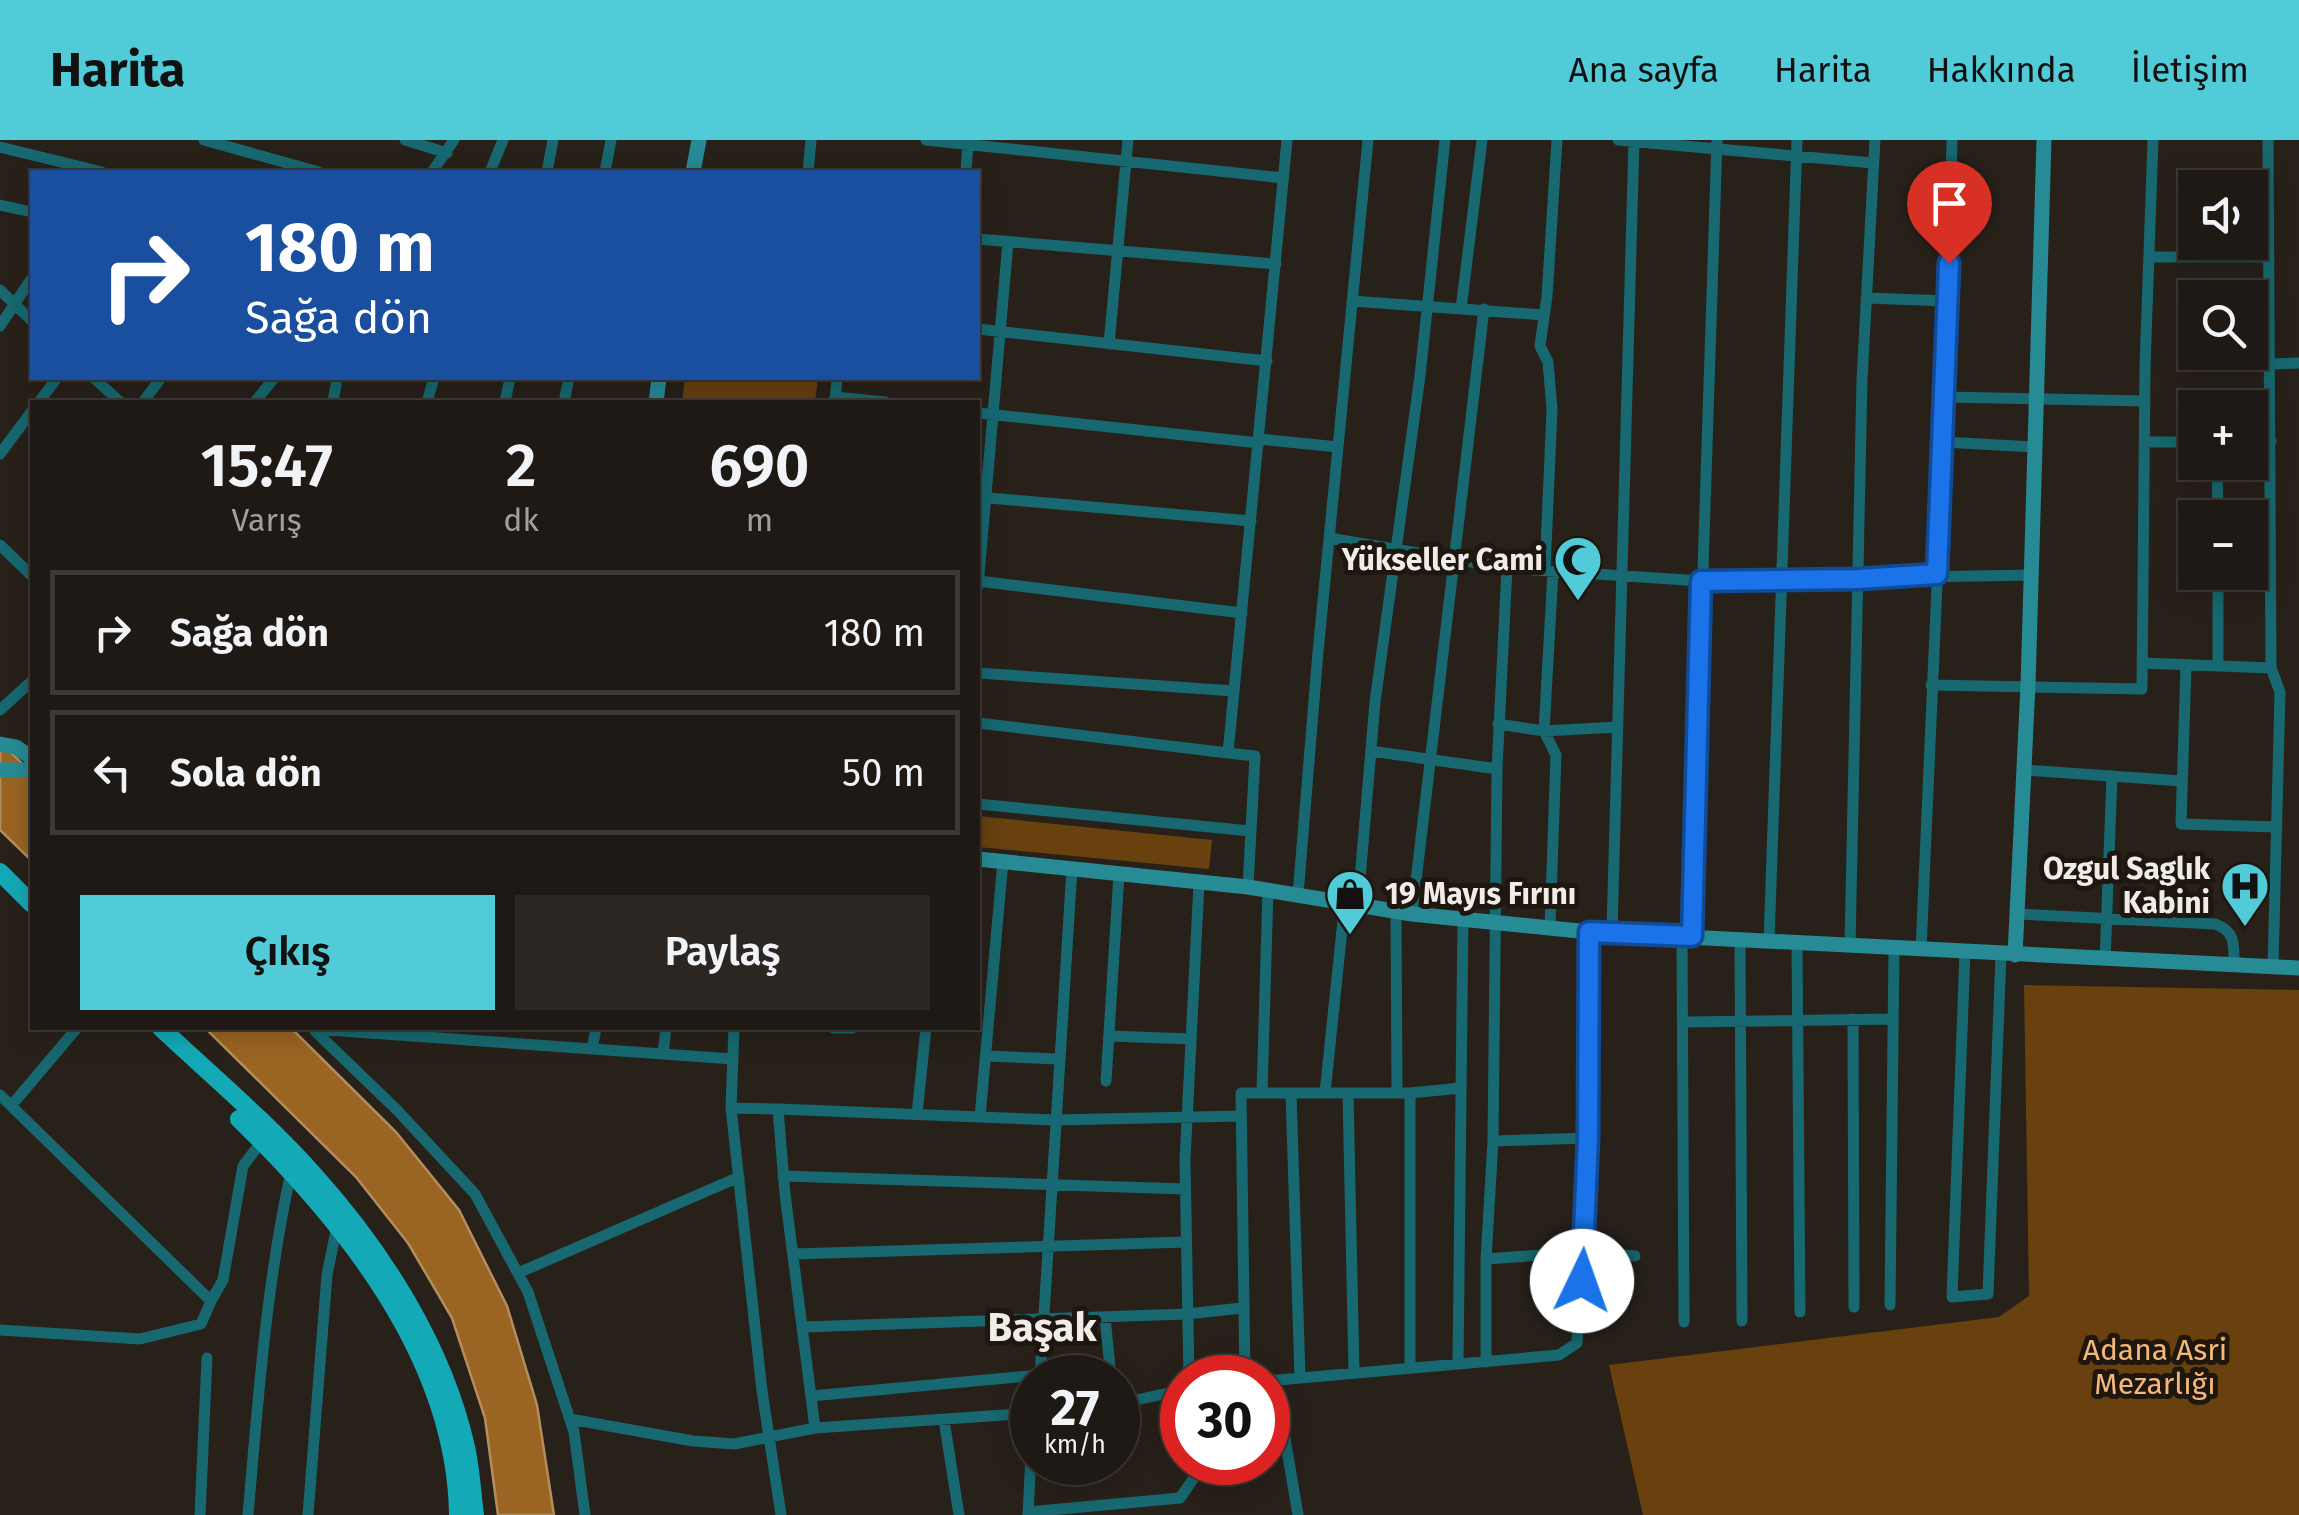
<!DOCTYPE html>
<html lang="tr">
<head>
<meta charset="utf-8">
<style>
	:root { --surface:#1e1914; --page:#2b2622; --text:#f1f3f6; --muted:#a1a0a0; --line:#3c3834; --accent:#52cbd8 }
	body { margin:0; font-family:"Fira Sans",sans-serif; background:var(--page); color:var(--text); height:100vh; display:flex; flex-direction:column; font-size:38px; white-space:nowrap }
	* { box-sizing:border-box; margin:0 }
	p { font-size:32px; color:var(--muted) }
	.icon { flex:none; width:55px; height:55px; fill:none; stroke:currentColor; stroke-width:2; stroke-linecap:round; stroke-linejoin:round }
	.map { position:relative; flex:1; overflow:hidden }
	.sheet { position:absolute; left:30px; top:260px; width:950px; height:630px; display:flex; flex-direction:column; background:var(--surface); border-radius:0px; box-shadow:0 5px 25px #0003,0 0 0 2px var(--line) }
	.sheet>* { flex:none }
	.banner { position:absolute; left:30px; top:30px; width:950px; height:210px; border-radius:0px; box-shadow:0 5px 25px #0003,0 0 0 2px var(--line); background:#1a4fa0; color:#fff; overflow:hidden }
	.fabs { position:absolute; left:2178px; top:30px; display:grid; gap:20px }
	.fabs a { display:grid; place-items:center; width:90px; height:90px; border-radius:0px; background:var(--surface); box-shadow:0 5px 25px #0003,0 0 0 2px var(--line); font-size:50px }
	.speed { position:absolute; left:1010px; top:1215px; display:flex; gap:20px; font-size:50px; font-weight:700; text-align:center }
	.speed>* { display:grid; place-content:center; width:130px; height:130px; border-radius:50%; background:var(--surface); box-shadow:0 5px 25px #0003,0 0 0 2px var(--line); line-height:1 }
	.speed small { font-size:25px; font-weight:400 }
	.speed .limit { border:15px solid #d22; background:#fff; color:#111 }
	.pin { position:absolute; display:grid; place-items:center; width:85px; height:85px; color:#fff; margin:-102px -42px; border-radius:50% 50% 50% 0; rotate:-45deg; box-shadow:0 0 10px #0007 }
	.pin .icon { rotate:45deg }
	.me { position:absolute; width:110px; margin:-55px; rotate:3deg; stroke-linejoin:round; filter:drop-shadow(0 0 8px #0008) }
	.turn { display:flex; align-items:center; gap:35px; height:210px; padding:0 50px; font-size:45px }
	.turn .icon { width:130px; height:130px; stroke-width:2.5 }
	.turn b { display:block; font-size:70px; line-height:85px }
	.eta { display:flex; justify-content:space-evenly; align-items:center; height:170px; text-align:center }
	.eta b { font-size:60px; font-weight:600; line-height:70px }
	.primary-button { display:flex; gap:20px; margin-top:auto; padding:20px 50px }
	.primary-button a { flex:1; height:115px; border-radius:0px; background:var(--accent); color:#111; font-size:40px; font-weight:600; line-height:115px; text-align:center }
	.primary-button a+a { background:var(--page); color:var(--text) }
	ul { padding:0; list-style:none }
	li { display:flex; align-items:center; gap:30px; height:125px; margin:0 20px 15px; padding:0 30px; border:5px solid var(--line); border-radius:0px }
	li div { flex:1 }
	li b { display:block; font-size:38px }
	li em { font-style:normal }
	header { display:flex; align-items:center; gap:60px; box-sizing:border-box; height:140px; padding:0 50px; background:var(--accent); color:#111 }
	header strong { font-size:48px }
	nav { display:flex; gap:55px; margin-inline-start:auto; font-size:35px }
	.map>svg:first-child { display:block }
	.green { fill:#68410e }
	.water { fill:#9a6423; stroke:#b48d5e; stroke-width:2.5 }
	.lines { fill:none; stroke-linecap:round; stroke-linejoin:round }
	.minor { stroke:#176870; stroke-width:11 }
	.secondary { stroke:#278b96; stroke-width:15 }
	.primary { stroke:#14a9b6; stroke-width:18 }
	.route-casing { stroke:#114b97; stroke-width:25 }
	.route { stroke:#1a73e8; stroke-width:18 }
	.labels { text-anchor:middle; stroke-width:10; stroke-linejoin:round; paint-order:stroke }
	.poi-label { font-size:30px; font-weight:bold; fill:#f1ece7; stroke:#1e1710; text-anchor:end }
	.park-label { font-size:30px; fill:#f5b878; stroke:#1e1710 }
	.district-label { font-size:40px; font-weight:bold; fill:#f1ece7; stroke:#1e1710 }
</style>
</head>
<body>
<header>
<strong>Harita</strong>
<nav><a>Ana sayfa</a><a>Harita</a><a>Hakkında</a><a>İletişim</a></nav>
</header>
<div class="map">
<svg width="2299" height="1375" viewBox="0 0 2299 1375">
	<rect width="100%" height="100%" fill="#28211a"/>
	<path class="green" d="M685,238H818L815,262H682Z
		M978,676L1212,700L1209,729L978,707Z
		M2024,845L2299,850V1375H1643L1609,1225L1999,1177L2029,1156Z"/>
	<path class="water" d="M0,602L32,633V721L0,690Z
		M205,888H291L396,992L459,1070L507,1166L537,1265L554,1375H498L485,1278L452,1178L408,1103L356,1037Z"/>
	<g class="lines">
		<path class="minor" d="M204,0L319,32
			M405,0L447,13
			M926,0L1283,38
			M1618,0L1873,23
			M2268,0L2271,528L2280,552L2273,827
			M0,7L102,32
			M432,32L454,0
			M490,32L503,0
			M547,32L553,0
			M605,32L611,0
			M808,32L811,0
			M966,32L968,0
			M0,65L32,72
			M978,99L1276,124
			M2149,117H2269
			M0,150L32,181
			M1866,158L1948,161
			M1352,161L1544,175
			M1461,169L1482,0
			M0,186L32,138
			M978,189L1267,221
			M1109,204L1128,0
			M2270,224L2299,223
			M94,238L120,262
			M835,257L885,262
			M1945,257L2145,261
			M39,262L57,238
			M143,262L161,238
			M255,262L274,238
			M333,262L336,245
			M427,262L434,238
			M505,262L510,238
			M564,262L569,238
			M835,262L837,238
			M978,273L1259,303
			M1259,299L1338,307
			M2250,301H2271
			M1943,302L2035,307
			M2145,302H2195
			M0,314L32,271
			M2217,322L2218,378
			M978,357L1251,381
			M1329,398L1507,428L1701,441L2031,435
			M0,405L32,436
			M1545,430L1552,269L1548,222L1540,206L1547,156L1557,0
			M2218,432V526
			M978,441L1242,473
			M978,446L1008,102
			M2142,523L2271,528
			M2186,525L2181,684L2277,687
			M978,533L1234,551
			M1931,545L2142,549L2145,226L2153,0
			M0,570L32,541
			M978,583L1228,613
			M1498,584L1544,591L1618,587
			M1371,611L1497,629
			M2024,630L2182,641
			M978,664L1250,691
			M1248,747L1255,616L1228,613L1287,0
			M1298,755L1318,512L1368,0
			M1358,763L1375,562L1420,236L1445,0
			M1396,771L1397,953
			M1412,774L1484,169
			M2017,774L2215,784C2236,791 2234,806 2234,826
			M1550,786L1556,615L1544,591L1553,432
			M1612,791L1634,0
			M1682,796L1684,1182
			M1691,797L1717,0
			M1740,799L1742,1181
			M1769,801L1797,0
			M1797,802L1800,1172
			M1850,805L1862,240L1875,0
			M1921,810L1945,263L1952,0
			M1965,812L1952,1157L1988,1154L2001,814
			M2105,820L2112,636
			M1853,879L1854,1167
			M1685,882L1893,879
			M734,888L731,968L778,969L785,1054L815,1288
			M834,888H852
			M314,889L733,919
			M315,891L397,970L475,1054L528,1152L574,1292L585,1375
			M1109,896L1191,899
			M592,909L596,888
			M663,914L666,888
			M986,916L1058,919
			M1106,941L1119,734
			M1262,953L1268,750
			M1291,953L1300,1237
			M1325,953L1345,761
			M1348,953L1354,1232
			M1410,953V1228
			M0,955L211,1161L201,1184L140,1199L0,1190
			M11,966L77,888
			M731,968L762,1251L781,1375
			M778,969L1054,980L1241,976
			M917,974L926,888
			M980,977L1003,721
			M1493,1001L1588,998
			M783,1036L1185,1049
			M793,1114L1186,1102
			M1486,1119L1583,1112L1635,1116
			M518,1133L739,1037
			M211,1161L223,1140L243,1026L262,1001
			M1890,1165L1894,808
			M1105,1177L1111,1238
			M803,1187L1187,1174L1242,1168
			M1486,1222V1119L1493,1001L1497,629L1507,428
			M1458,1224L1463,777
			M1040,1238L1072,728
			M1189,1238L1185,1020L1199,743
			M1245,1238L1241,953H1410L1461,948
			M1275,1240L1298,1375
			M1268,1241L1559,1215L1577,1203L1588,998L1589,792
			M811,1256L1040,1235
			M1118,1264L1182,1250
			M570,1279L693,1301L734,1304L815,1288L1032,1273
			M944,1280L959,1375
			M1028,1372L1180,1358L1196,1335L1195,1322
			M200,1375L207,1218
			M248,1375C258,1261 266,1145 291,1032
			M308,1375L327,1135L337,1086
			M1028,1375L1032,1295"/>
		<path class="secondary" d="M693,32L699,0
			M656,262L659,238
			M0,604L16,607L32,618
			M0,630H32
			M978,719L1248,747L1412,774L1589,792L2299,828
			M2015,815L2028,545L2044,0"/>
		<path class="primary" d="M0,732L32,764
			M161,888C212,936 268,983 315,1036C383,1112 443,1206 466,1307C471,1329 472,1353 475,1375
			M239,979C345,1082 456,1219 458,1375"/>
	</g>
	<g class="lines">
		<g class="route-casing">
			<path id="route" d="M1582,1141L1588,998L1589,792L1692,796L1701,441L1858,439L1937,434L1949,123"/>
		</g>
		<use href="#route" class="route"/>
	</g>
	<defs>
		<g id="mosque-pin" transform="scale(2.5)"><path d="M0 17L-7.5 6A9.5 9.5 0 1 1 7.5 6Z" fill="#52cbd8" stroke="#1e1710"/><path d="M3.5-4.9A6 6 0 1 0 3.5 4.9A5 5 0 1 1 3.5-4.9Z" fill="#111"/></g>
		<g id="hospital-pin" transform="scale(2.5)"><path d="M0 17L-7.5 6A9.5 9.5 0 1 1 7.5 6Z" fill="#52cbd8" stroke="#1e1710"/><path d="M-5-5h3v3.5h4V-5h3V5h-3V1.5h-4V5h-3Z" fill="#111"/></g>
		<g id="shop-pin" transform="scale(2.5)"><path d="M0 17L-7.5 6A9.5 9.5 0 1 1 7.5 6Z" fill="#52cbd8" stroke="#1e1710"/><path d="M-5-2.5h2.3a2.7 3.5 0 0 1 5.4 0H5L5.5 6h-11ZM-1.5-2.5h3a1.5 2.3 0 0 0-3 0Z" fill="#111"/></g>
	</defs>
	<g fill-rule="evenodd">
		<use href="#mosque-pin" x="1578" y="420"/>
		<use href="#hospital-pin" x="2245" y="746"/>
		<use href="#shop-pin" x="1350" y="754"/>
	</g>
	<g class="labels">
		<g class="poi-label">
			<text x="1543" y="430">Yükseller Cami</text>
			<text x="2210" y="739">Ozgul Saglık<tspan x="2210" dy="34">Kabini</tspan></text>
			<text x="1385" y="764" text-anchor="start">19 Mayıs Fırını</text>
		</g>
		<g class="park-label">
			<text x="2155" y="1220">Adana Asri<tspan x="2155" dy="34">Mezarlığı</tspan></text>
		</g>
		<g class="district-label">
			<text x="1042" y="1201">Başak</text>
		</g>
	</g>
</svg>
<div class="fabs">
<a><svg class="icon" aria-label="sound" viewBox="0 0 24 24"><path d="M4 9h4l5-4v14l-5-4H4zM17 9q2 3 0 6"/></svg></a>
<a><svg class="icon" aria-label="search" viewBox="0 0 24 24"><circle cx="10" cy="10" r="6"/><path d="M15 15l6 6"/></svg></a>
<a>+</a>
<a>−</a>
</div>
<div class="speed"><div>27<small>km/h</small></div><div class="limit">30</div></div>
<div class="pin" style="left:1949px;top:123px;background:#d93025"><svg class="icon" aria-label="arrive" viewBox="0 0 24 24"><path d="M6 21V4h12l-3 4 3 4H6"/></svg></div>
<svg class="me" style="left:1582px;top:1141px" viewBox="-20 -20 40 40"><circle r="19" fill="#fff"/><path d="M0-13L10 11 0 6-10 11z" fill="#1a73e8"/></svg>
<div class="banner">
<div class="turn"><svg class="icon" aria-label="right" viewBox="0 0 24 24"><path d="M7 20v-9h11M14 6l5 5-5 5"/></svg><div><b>180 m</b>Sağa dön</div></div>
</div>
<section class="sheet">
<div class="eta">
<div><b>15:47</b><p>Varış</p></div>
<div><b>2</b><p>dk</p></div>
<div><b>690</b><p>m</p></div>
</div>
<ul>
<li><svg class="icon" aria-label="right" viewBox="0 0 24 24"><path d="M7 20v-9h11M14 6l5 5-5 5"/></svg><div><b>Sağa dön</b></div><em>180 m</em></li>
<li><svg class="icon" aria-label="left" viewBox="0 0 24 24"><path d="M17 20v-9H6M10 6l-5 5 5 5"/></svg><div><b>Sola dön</b></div><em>50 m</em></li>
</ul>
<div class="primary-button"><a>Çıkış</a><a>Paylaş</a></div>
</section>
</div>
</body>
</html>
